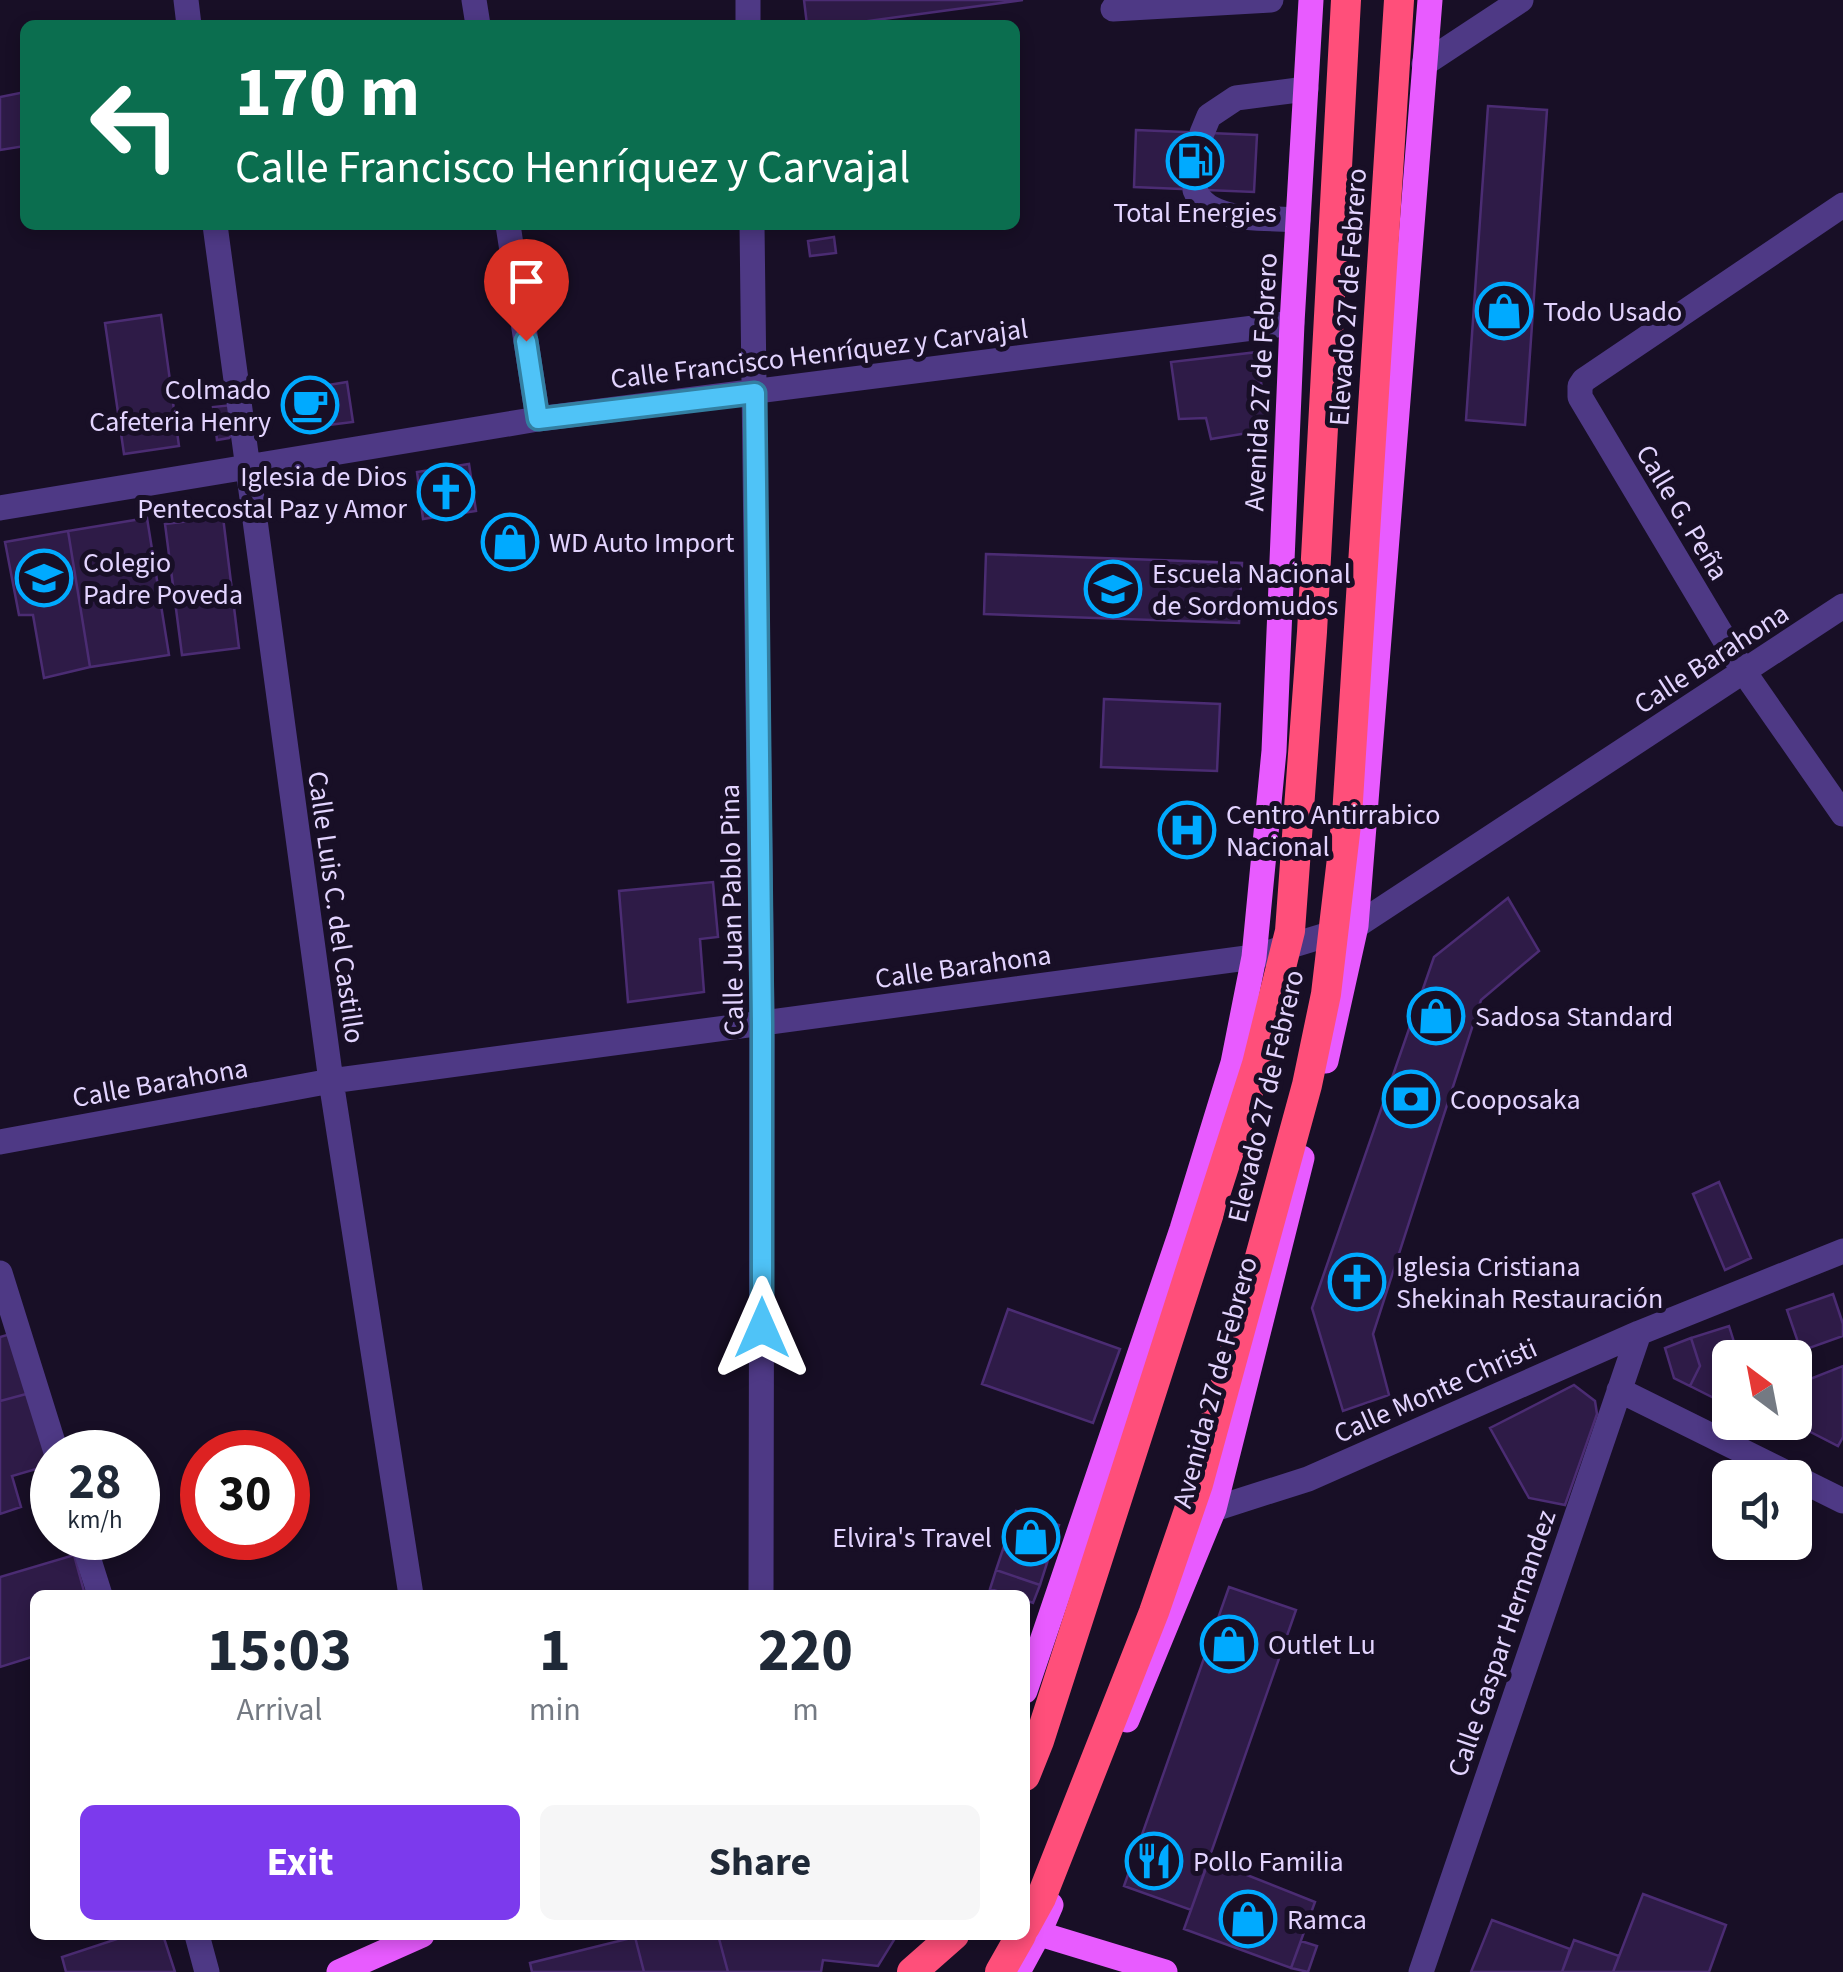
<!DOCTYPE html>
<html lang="en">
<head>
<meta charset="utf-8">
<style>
	:root { --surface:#fff; --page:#f6f6f7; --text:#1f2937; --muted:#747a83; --accent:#7c3aed }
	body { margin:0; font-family:"Source Sans 3",sans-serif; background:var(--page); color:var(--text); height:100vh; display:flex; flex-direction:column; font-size:38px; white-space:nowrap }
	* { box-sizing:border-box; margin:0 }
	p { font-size:32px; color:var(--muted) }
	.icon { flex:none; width:55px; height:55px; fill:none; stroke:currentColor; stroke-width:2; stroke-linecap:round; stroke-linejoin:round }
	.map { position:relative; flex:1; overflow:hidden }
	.drawer { position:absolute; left:30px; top:1590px; width:1000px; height:350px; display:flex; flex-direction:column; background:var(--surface); border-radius:15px; box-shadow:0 5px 15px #0003 }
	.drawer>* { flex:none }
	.top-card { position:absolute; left:20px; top:20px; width:1000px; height:210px; border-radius:15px; box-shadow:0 5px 15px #0003; background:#0b6e4f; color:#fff; overflow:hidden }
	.needle { width:65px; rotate:328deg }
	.fabs { position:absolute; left:1712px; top:1340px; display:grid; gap:20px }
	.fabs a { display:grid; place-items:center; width:100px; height:100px; border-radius:15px; background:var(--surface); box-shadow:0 5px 15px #0003; font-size:50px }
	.speed { position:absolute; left:30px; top:1430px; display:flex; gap:20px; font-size:50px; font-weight:700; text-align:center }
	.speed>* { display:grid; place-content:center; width:130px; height:130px; border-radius:50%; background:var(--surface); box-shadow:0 5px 15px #0003; line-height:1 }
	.speed small { font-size:25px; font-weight:400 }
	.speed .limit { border:15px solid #d22; background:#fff; color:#111 }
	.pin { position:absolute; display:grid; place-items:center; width:85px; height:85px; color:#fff; margin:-102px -42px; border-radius:50% 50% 50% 0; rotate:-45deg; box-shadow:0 0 10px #0007 }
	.pin .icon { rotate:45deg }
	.me { position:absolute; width:110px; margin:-55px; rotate:0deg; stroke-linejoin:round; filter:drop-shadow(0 0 8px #0008) }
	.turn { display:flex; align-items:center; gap:35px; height:210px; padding:0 50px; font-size:45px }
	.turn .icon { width:130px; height:130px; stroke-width:2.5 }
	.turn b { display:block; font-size:70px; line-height:85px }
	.eta { display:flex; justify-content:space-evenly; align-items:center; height:170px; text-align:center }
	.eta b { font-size:60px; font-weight:700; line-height:70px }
	.primary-button { display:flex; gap:20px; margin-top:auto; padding:20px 50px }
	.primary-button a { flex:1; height:115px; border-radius:15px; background:var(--accent); color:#fff; font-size:40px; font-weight:700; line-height:115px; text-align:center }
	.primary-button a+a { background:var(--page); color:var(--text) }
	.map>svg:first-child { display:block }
	.building { fill:#2e1b47; stroke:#4b2c73; stroke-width:2.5 }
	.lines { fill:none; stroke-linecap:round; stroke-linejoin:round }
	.minor-tunnel { stroke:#362d47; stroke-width:25; stroke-dasharray:25 12; stroke-linecap:butt }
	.minor { stroke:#4e3985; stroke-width:25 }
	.major { stroke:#e85bff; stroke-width:25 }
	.highway { stroke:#ff4f7a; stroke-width:30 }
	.highway-bridge { stroke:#ff4f7a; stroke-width:30 }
	.route-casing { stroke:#337fa1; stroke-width:25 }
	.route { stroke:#4fc3f7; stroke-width:18 }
	.labels { text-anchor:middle; stroke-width:10; stroke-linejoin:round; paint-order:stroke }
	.poi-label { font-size:28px; fill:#e3d4ff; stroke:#180f26; text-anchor:start }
	.street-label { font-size:28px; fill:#e3d4ff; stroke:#180f26 }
</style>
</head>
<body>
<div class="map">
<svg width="1843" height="1972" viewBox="0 0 1843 1972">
	<rect width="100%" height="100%" fill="#180f26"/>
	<path class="building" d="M804,0H1023L839,25H807Z
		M25,92V146L0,150V97Z
		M1488,106L1547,110L1525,425L1466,420Z
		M1136,130L1257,135L1254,192L1134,187Z
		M834,237L836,253L810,256L808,241Z
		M161,315L179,446L124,454L105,323Z
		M1258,352L1266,430L1211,439L1206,418L1179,419L1171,362Z
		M347,382L353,422L328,425L322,386Z
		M322,386L328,425L306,428L297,420L293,390Z
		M232,405L235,431L229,438L217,440L213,407Z
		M469,464L476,511L423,519L417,472Z
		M223,517L239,648L182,655L165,524Z
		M147,518L169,655L90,667L68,531Z
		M68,531L90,667L44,678L33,615H19L5,542Z
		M986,554L1242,563L1239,623L984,614Z
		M1104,699L1220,704L1217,771L1101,767Z
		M713,882L718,937L700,939L704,992L628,1002L619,891Z
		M1508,898L1539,951L1481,1000L1373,1334L1389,1395L1343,1411L1312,1308L1434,957Z
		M1719,1182L1751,1258L1725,1270L1693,1194Z
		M1833,1294L1843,1324V1336L1801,1351L1787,1310Z
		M1008,1309L1120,1349L1093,1423L982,1384Z
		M1729,1326L1739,1358H1730V1374L1724,1376L1714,1398L1690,1386L1700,1366L1691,1338Z
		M14,1333L30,1393L0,1401V1337Z
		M1691,1338L1700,1366L1690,1386L1674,1378L1665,1348Z
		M1843,1366V1437L1838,1446L1795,1424L1810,1392L1805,1381Z
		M1574,1385L1595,1401L1597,1414L1565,1505L1529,1498L1490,1428Z
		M30,1393L50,1465L12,1476L21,1507L0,1514V1401Z
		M1016,1511L1059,1525L1047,1563L1003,1549Z
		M1003,1549L1047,1563L1040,1585L996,1570Z
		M74,1555L85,1595H35V1656L0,1667V1577Z
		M996,1570L1040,1585L1033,1603L1025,1600V1595H1010L990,1589Z
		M1229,1587L1296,1610L1191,1910L1124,1886Z
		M1209,1860L1315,1902L1291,1968L1184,1929Z
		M1643,1894L1726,1925L1709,1972H1613Z
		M1492,1920L1570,1949L1562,1972H1471Z
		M129,1935H163L175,1972H66L62,1957Z
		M643,1935H718L728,1972H644L635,1937Z
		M718,1935H897L878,1966L823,1960L821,1972H728Z
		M635,1937L644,1972H532L530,1963Z
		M1574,1940L1619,1956L1613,1972H1562Z
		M1301,1941L1317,1946L1308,1972L1291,1968Z"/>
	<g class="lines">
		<path class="minor-tunnel" d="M1195,190V160L1202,133"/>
		<path class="minor" d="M186,0L189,25
			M474,0L478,25
			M748,0V25
			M1113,9L1271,0
			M1424,64L1521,0
			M1202,133L1209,116L1236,98L1306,89
			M1195,190C1208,224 1266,217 1298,220
			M1843,205L1584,380L1580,386V397L1744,672L1843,814
			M215,225L331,1081L411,1595
			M508,225L538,419
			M752,225L762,1024L761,1595
			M0,508L538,419L1292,323
			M0,1142L331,1081L1254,957L1356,926L1843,606
			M0,1273L56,1452
			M1619,1390L1843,1501
			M1214,1509L1308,1479L1639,1333L1843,1251
			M82,1538L100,1595
			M197,1935L207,1972
			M1421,1972L1639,1333"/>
		<path class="major" d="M1326,1061L1356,926L1430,0
			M1025,1691L1182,1229L1233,1063L1254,957L1274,751L1292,323L1311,0
			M1127,1720L1214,1509L1302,1158
			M1027,1930L1165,1972
			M339,1972L422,1935
			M1018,1972L1038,1935L1051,1905"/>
		<path class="highway" d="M912,1972L954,1935
			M1000,1972L1021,1935"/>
		<path class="highway-bridge" d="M1025,1776L1039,1741L1257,1064L1290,931L1312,632L1346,0
			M1025,1927L1041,1898L1154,1612L1198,1484L1307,1085L1326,994L1347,816L1399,0"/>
	</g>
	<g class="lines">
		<g class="route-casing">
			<path id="route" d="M526,341L538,419L755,393L762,1024V1328"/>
		</g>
		<use href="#route" class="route"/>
	</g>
	<defs>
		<g id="fuel-ring" transform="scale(2.875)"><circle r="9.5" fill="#180f26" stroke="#0af" stroke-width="1.5"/><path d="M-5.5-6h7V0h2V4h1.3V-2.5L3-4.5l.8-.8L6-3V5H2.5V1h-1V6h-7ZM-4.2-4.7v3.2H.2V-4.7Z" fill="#0af"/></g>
		<g id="shop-ring" transform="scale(2.875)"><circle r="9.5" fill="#180f26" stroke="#0af" stroke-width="1.5"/><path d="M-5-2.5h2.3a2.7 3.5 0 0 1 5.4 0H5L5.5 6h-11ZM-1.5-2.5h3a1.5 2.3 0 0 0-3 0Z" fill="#0af"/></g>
		<g id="cafe-ring" transform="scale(2.875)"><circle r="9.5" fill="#180f26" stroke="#0af" stroke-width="1.5"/><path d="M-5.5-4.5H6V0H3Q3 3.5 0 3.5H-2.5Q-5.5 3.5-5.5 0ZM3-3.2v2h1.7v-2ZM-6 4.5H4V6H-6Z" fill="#0af"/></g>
		<g id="church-ring" transform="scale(2.875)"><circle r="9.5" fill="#180f26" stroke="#0af" stroke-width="1.5"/><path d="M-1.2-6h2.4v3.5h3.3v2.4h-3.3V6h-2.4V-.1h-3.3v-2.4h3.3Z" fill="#0af"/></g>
		<g id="school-ring" transform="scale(2.875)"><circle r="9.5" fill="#180f26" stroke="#0af" stroke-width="1.5"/><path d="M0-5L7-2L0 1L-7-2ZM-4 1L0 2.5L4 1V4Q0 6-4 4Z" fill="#0af"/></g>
		<g id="hospital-ring" transform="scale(2.875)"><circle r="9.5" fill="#180f26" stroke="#0af" stroke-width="1.5"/><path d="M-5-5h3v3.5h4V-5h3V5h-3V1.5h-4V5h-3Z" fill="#0af"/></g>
		<g id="bank-ring" transform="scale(2.875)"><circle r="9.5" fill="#180f26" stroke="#0af" stroke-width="1.5"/><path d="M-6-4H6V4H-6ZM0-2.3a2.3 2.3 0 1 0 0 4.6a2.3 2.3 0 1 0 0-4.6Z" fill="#0af"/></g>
		<g id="restaurant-ring" transform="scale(2.875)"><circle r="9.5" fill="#180f26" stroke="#0af" stroke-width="1.5"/><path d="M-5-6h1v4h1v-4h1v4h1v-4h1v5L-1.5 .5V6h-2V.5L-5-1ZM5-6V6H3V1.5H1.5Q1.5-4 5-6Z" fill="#0af"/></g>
	</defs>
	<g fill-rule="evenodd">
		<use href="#fuel-ring" x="1195" y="161"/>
		<use href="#shop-ring" x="1504" y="311"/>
		<use href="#cafe-ring" x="310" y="405"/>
		<use href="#church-ring" x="446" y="492"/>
		<use href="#shop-ring" x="510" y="542"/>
		<use href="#school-ring" x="44" y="578"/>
		<use href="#school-ring" x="1113" y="589"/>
		<use href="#hospital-ring" x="1187" y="830"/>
		<use href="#shop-ring" x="1436" y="1016"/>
		<use href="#bank-ring" x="1411" y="1099"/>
		<use href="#church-ring" x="1357" y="1282"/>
		<use href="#shop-ring" x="1031" y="1537"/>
		<use href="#shop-ring" x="1229" y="1644"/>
		<use href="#restaurant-ring" x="1154" y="1861"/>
		<use href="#shop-ring" x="1248" y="1919"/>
	</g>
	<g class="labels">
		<g class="poi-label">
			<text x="1195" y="222" text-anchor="middle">Total Energies</text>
			<text x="1543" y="321">Todo Usado</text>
			<text x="271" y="399" text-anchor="end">Colmado<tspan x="271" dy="32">Cafeteria Henry</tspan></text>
			<text x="407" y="486" text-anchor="end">Iglesia de Dios<tspan x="407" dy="32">Pentecostal Paz y Amor</tspan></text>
			<text x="549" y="552">WD Auto Import</text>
			<text x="83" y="572">Colegio<tspan x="83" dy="32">Padre Poveda</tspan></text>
			<text x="1152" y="583">Escuela Nacional<tspan x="1152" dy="32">de Sordomudos</tspan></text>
			<text x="1226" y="824">Centro Antirrabico<tspan x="1226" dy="32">Nacional</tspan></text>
			<text x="1475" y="1026">Sadosa Standard</text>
			<text x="1450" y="1109">Cooposaka</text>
			<text x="1396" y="1276">Iglesia Cristiana<tspan x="1396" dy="32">Shekinah Restauración</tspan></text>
			<text x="992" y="1547" text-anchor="end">Elvira's Travel</text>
			<text x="1268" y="1654">Outlet Lu</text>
			<text x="1193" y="1871">Pollo Familia</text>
			<text x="1287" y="1929">Ramca</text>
		</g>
		<g class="street-label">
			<text transform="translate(1347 297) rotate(-86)" y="10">Elevado 27 de Febrero</text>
			<text transform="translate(819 353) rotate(-7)" y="10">Calle Francisco Henríquez y Carvajal</text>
			<text transform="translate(1260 382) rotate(-87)" y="10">Avenida 27 de Febrero</text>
			<text transform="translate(1683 512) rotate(59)" y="10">Calle G. Peña</text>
			<text transform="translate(1711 658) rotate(-33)" y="10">Calle Barahona</text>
			<text transform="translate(337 907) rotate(82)" y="10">Calle Luis C. del Castillo</text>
			<text transform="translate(731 910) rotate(-91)" y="10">Calle Juan Pablo Pina</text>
			<text transform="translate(963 966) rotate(-8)" y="10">Calle Barahona</text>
			<text transform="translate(160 1082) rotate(-10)" y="10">Calle Barahona</text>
			<text transform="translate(1265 1096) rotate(-77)" y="10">Elevado 27 de Febrero</text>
			<text transform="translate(1214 1382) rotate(-75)" y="10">Avenida 27 de Febrero</text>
			<text transform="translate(1435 1390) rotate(-24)" y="10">Calle Monte Christi</text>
			<text transform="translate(1501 1643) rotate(-71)" y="10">Calle Gaspar Hernandez</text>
		</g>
	</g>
</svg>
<div class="fabs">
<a><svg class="needle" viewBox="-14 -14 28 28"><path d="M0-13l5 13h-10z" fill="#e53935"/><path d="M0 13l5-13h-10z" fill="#747a83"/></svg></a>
<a><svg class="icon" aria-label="sound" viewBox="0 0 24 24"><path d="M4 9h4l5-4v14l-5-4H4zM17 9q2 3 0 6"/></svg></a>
</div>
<div class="speed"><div>28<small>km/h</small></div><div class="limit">30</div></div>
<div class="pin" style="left:526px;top:341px;background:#d93025"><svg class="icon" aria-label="arrive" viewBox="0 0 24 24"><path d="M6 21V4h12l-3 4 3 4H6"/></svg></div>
<svg class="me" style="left:762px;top:1328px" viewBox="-20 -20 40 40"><path d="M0-17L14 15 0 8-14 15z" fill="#4fc3f7" stroke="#fff" stroke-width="4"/></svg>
<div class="top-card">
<div class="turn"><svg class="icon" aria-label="left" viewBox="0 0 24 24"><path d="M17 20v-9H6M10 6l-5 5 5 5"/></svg><div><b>170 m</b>Calle Francisco Henríquez y Carvajal</div></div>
</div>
<section class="drawer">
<div class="eta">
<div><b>15:03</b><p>Arrival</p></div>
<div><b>1</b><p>min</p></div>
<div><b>220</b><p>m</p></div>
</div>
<div class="primary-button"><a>Exit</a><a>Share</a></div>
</section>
</div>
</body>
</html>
